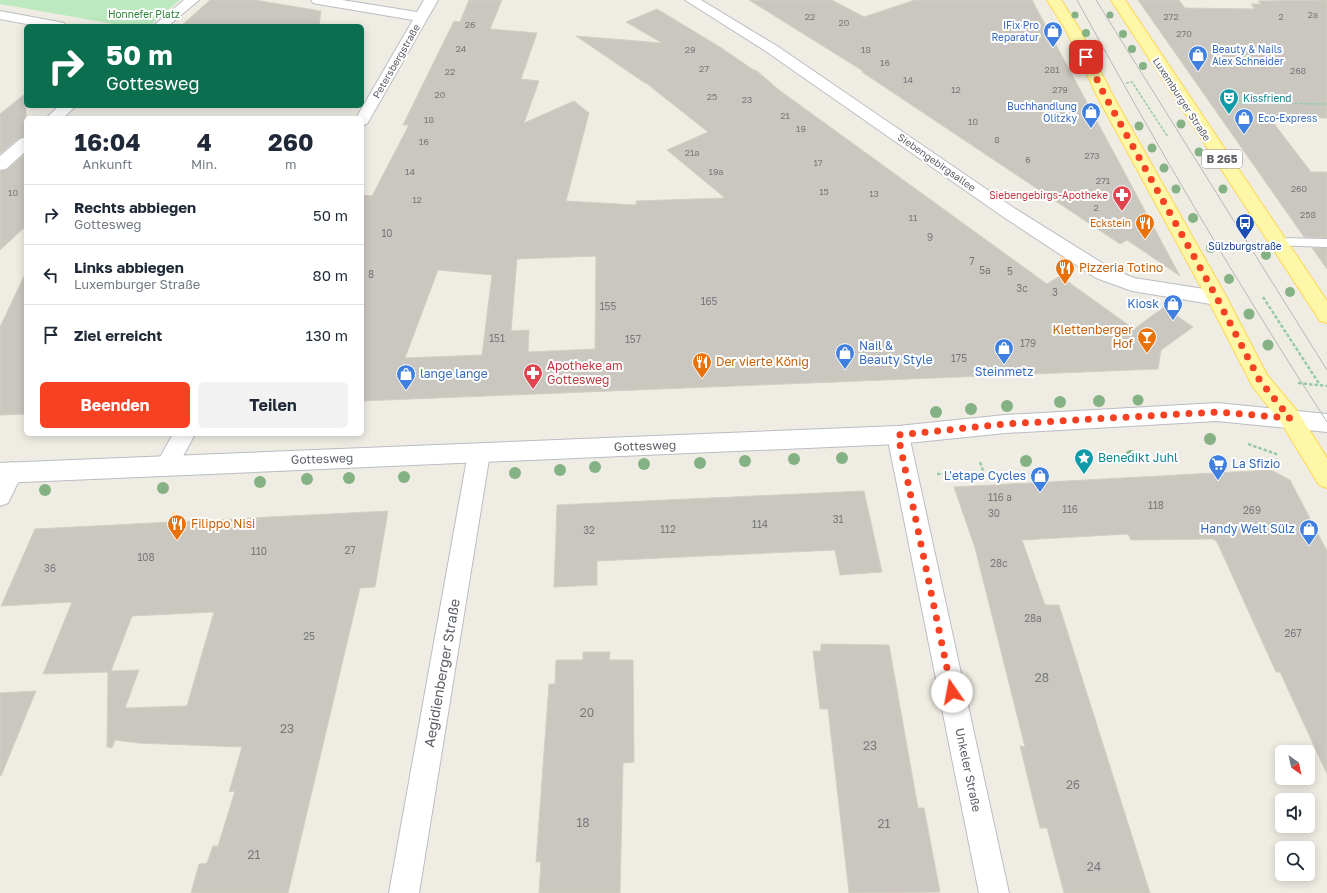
<!DOCTYPE html>
<html lang="de">
<head>
<meta charset="utf-8">
<style>
	:root { --surface:#fff; --page:#f2f2f3; --text:#1f2937; --muted:#747a83; --line:#e0e1e3; --accent:#f64122 }
	body { margin:0; font-family:"Golos Text",sans-serif; background:var(--page); color:var(--text); height:100vh; display:flex; flex-direction:column; font-size:15px; white-space:nowrap }
	* { box-sizing:border-box; margin:0 }
	p { font-size:13px; color:var(--muted) }
	.icon { flex:none; width:22px; height:22px; fill:none; stroke:currentColor; stroke-width:2; stroke-linecap:round; stroke-linejoin:round }
	.map { position:relative; flex:1; overflow:hidden }
	.sheet { position:absolute; left:24px; top:116px; width:340px; height:320px; display:flex; flex-direction:column; background:var(--surface); border-radius:6px; box-shadow:0 2px 10px #0003 }
	.sheet>* { flex:none }
	.guide { position:absolute; left:24px; top:24px; width:340px; height:84px; border-radius:6px; box-shadow:0 2px 10px #0003; background:#0b6e4f; color:#fff; overflow:hidden }
	.needle { width:26px; rotate:147deg }
	.tools { position:absolute; left:1275px; top:745px; display:grid; gap:8px }
	.tools a { display:grid; place-items:center; width:40px; height:40px; border-radius:6px; background:var(--surface); box-shadow:0 2px 10px #0003; font-size:20px }
	.pin { position:absolute; display:grid; place-items:center; width:34px; height:34px; color:#fff; margin:-17px; border-radius:8px; box-shadow:0 2px 6px #0006 }
	.me { position:absolute; width:44px; margin:-22px; rotate:348deg; stroke-linejoin:round; filter:drop-shadow(0 0 3px #0008) }
	.turn { display:flex; align-items:center; gap:14px; height:84px; padding:0 16px; font-size:18px }
	.turn .icon { width:52px; height:52px; stroke-width:2.5 }
	.turn b { display:block; font-size:28px; line-height:34px }
	.eta { display:flex; justify-content:space-evenly; align-items:center; height:68px; text-align:center }
	.eta b { font-size:24px; font-weight:700; line-height:28px }
	.action { display:flex; gap:8px; margin-top:auto; padding:8px 16px }
	.action a { flex:1; height:46px; border-radius:6px; background:var(--accent); color:#fff; font-size:16px; font-weight:700; line-height:46px; text-align:center }
	.action a+a { background:var(--page); color:var(--text) }
	ul { padding:0; list-style:none }
	li { display:flex; align-items:center; gap:12px; height:60px; padding:0 16px; border-top:1px solid var(--line) }
	li div { flex:1 }
	li b { display:block; font-size:15px }
	li em { font-style:normal }
	.map>svg:first-child { display:block }
	.green { fill:#bde9c0 }
	.building { fill:#cac7c0; stroke:#d4cfc1; fill-rule:evenodd }
	.lines { fill:none; stroke-linecap:round; stroke-linejoin:round }
	.lane-casing { stroke:#bbbdc3; stroke-width:2 }
	.street-casing { stroke:#bbbdc3; stroke-width:2 }
	.secondary-casing { stroke:#b9bcc2; stroke-width:2 }
	.primary-casing { stroke:#fcd74f; stroke-width:2 }
	.path-far1 { stroke:#96caa8; stroke-width:1.5; stroke-dasharray:3 1.5; stroke-linecap:butt }
	.path { stroke:#96caa8; stroke-width:2.5; stroke-dasharray:3.5 2; stroke-linecap:butt }
	.lane { fill:#fff; fill-rule:evenodd }
	.street { fill:#fff; fill-rule:evenodd }
	.secondary { fill:#fff; fill-rule:evenodd }
	.primary { fill:#fff7a8; fill-rule:evenodd }
	.tram { stroke:#b6b7b8; stroke-width:1 }
	.tree { fill:#84b284 }
	.route { stroke:#f64122; stroke-width:7; stroke-dasharray:0 12.6 }
	.labels { text-anchor:middle; stroke-width:4; stroke-linejoin:round; paint-order:stroke }
	.far-number-label { font-size:9px; fill:#77797c }
	.far-park-label { font-size:10px; fill:#2d8237; stroke:#fff }
	.far-shop-label { font-size:10px; fill:#366cbe; stroke:#fff; text-anchor:end }
	.far-street-label { font-size:10px; fill:#5b5f65; stroke:#fff }
	.far-culture-label { font-size:10px; fill:#0d838f; stroke:#fff; text-anchor:start }
	.far-health-label { font-size:10px; fill:#be3a42; stroke:#fff; text-anchor:end }
	.far-food-label { font-size:10px; fill:#c56008; stroke:#fff; text-anchor:end }
	.number-label { font-size:10px; fill:#77797c }
	.far-transit-label { font-size:10px; fill:#164399; stroke:#fff }
	.shield { fill:#fff; stroke:#8c8f93; stroke-width:1 }
	.shield-label { font-size:11px; font-weight:bold; fill:#5b5f65 }
	.food-label { font-size:12px; fill:#c56008; stroke:#fff; text-anchor:start }
	.shop-label { font-size:12px; fill:#366cbe; stroke:#fff; text-anchor:end }
	.health-label { font-size:12px; fill:#be3a42; stroke:#fff; text-anchor:start }
	.street-label { font-size:12px; fill:#5b5f65; stroke:#fff }
	.culture-label { font-size:12px; fill:#0d838f; stroke:#fff; text-anchor:start }
	.near-number-label { font-size:12px; fill:#77797c }
	.near-street-label { font-size:14px; fill:#5b5f65; stroke:#fff }
</style>
</head>
<body>
<div class="map">
<svg width="1327" height="893" viewBox="0 0 1327 893">
	<rect width="100%" height="100%" fill="#efede3"/>
	<path class="green" d="M0,0H180L149,26H125L0,4Z"/>
	<path class="building" d="M210,0H255L321,11L319,26H181Z
		M469,0H502L490,29L537,33L521,79L539,81L524,123L574,101L589,113L566,201L636,205V201L725,198L667,150L708,132L646,83H645L576,36L662,43L626,22L657,9L720,47L752,69L757,71L779,90L1047,284L1060,276L1134,329L1164,307L1193,327L1161,350L1158,369L362,401V195L372,196L409,125H403L454,21L460,22ZM596,256L595,349L528,352L529,330L511,331L517,259ZM438,270L492,275L482,355L405,358Z
		M749,0H832L864,17L915,0H1032L1180,276L1127,240L1120,244L862,72L863,71Z
		M1138,0H1179L1185,8L1255,9L1251,4H1261L1258,1L1327,0V118L1269,117L1311,172H1327V238L1304,237Z
		M26,93V136L19,138L0,154V114Z
		M26,153V226L0,250V171L7,170Z
		M1312,248H1327V269Z
		M26,272V414L0,415V327Z
		M1271,470L1290,480L1327,551V774L1280,672H1276L1217,542L1213,539L1131,540L1128,534L1022,540L1045,605H1059L1150,893H1064L1047,828H1040L1020,746L1025,747L975,548L954,487Z
		M864,491L882,572L840,575L835,550L597,561V585L554,587L557,505Z
		M388,511L375,587L360,588L288,893H191L199,864L207,863L213,846H218L235,791L229,792L242,747L138,743L115,740L112,748L107,747L108,672L43,674L72,602L1,606L35,529ZM214,612L187,706L125,708L139,670L111,671L132,616Z
		M821,644L889,645L918,808H924L940,892L849,893L828,709H820L813,651H821Z
		M583,652H610L609,660H633L634,762L623,763L620,893H539L541,862H536L549,684H555L556,660H583Z
		M36,691L1,776H0V693Z"/>
	<g class="lines">
		<g class="lane-casing">
			<path id="lane" d="M1277,238L1327,239V247L1272,245L1270,242L1272,239Z"/>
		</g>
		<g class="street-casing">
			<path id="street" d="M184,0H199L168,26H153Z
				M311,0H342L417,12L424,0H438L367,124L362,126V118H356L413,20L318,4L313,3Z
				M685,0H701L777,46L1014,208L1110,268L1134,278L1217,291L1224,293L1227,298L1224,303L1217,305L1132,291L1096,278L1002,216L767,52Z
				M0,11L59,22L64,23L66,26H37L0,19Z
				M59,106H76L63,118H46Z
				M26,137V151L6,169L0,170V156L20,139Z
				M898,426L906,429L909,435L1009,893H979L887,435L890,429Z
				M173,434H195L174,473L166,476L158,473L155,466Z
				M479,444L487,446L490,453L419,893H389L468,453L471,446Z
				M12,462L20,465L23,472L8,503L0,506V473L4,465Z"/>
		</g>
		<g class="secondary-casing">
			<path id="secondary" d="M1217,403L1327,414V432L1217,421L1005,433L898,444L0,483V463L898,426L1005,415Z"/>
		</g>
		<g class="primary-casing">
			<path id="primary" d="M1047,0H1061L1080,30L1113,96L1227,298L1267,375L1298,412L1327,458V488L1319,485L1282,424L1253,387L1207,298L1097,96L1066,30Z
				M1111,0H1125L1327,301V323L1320,321Z"/>
		</g>
		<path class="path-far1" d="M1126,83L1132,82L1168,137
			M1268,103L1327,104"/>
		<path class="path" d="M1263,297L1320,385
			M1298,383L1327,386
			M1248,444L1279,455
			M937,474L984,473L980,462"/>
		<use href="#lane" class="lane"/>
		<use href="#street" class="street"/>
		<use href="#secondary" class="secondary"/>
		<use href="#primary" class="primary"/>
		<path class="tram" d="M1077,0C1155,143 1238,285 1327,422
			M1096,0L1327,370"/>
	</g>
	<g class="tree">
		<circle cx="1075" cy="15" r="3.5"/>
		<circle cx="1110" cy="15" r="3.5"/>
		<circle cx="1086" cy="33" r="4"/>
		<circle cx="1123" cy="34" r="4"/>
		<circle cx="1132" cy="49" r="4"/>
		<circle cx="1143" cy="66" r="4"/>
		<circle cx="1181" cy="124" r="4.5"/>
		<circle cx="1139" cy="126" r="4.5"/>
		<circle cx="1152" cy="148" r="4.5"/>
		<circle cx="1199" cy="152" r="4.5"/>
		<circle cx="1164" cy="168" r="4.5"/>
		<circle cx="1176" cy="189" r="4.5"/>
		<circle cx="1223" cy="189" r="4.5"/>
		<circle cx="1193" cy="218" r="5"/>
		<circle cx="1244" cy="222" r="5"/>
		<circle cx="1211" cy="248" r="5"/>
		<circle cx="1266" cy="255" r="5"/>
		<circle cx="1229" cy="279" r="5"/>
		<circle cx="1290" cy="292" r="5"/>
		<circle cx="1249" cy="314" r="5.5"/>
		<circle cx="1268" cy="345" r="5.5"/>
		<circle cx="1138" cy="400" r="5.5"/>
		<circle cx="1099" cy="401" r="6"/>
		<circle cx="1060" cy="402" r="6"/>
		<circle cx="1007" cy="406" r="6"/>
		<circle cx="971" cy="409" r="6"/>
		<circle cx="936" cy="412" r="6"/>
		<circle cx="1210" cy="439" r="6"/>
		<circle cx="1131" cy="456" r="6"/>
		<circle cx="842" cy="458" r="6"/>
		<circle cx="794" cy="459" r="6"/>
		<circle cx="1082" cy="459" r="6"/>
		<circle cx="745" cy="461" r="6"/>
		<circle cx="1026" cy="461" r="6"/>
		<circle cx="700" cy="463" r="6"/>
		<circle cx="644" cy="464" r="6"/>
		<circle cx="595" cy="467" r="6"/>
		<circle cx="560" cy="470" r="6"/>
		<circle cx="515" cy="473" r="6"/>
		<circle cx="404" cy="477" r="6"/>
		<circle cx="349" cy="478" r="6"/>
		<circle cx="307" cy="479" r="6"/>
		<circle cx="260" cy="482" r="6"/>
		<circle cx="163" cy="488" r="6"/>
		<circle cx="45" cy="490" r="6"/>
	</g>
	<g class="lines">
		<path class="route" d="M952,692L898,435L1005,424L1217,412L1290,418L1260,381L1217,298L1105,96L1086,57"/>
	</g>
	<defs>
		<g id="shop-pin" transform="scale(1)"><path d="M0 17L-7.5 6A9.5 9.5 0 1 1 7.5 6Z" fill="#3f7fe0" stroke="#fff"/><path d="M-5-2.5h2.3a2.7 3.5 0 0 1 5.4 0H5L5.5 6h-11ZM-1.5-2.5h3a1.5 2.3 0 0 0-3 0Z" fill="#fff"/></g>
		<g id="theatre-pin" transform="scale(1)"><path d="M0 17L-7.5 6A9.5 9.5 0 1 1 7.5 6Z" fill="#0f9aa8" stroke="#fff"/><path d="M-5-5.5Q0-4 5-5.5V0Q5 5 0 6Q-5 5-5 0ZM-3.3-2.5H-1v1.5H-3.3ZM1-2.5H3.3v1.5H1ZM-2.8 1Q0 5.5 2.8 1Z" fill="#fff"/></g>
		<g id="pharmacy-pin" transform="scale(1)"><path d="M0 17L-7.5 6A9.5 9.5 0 1 1 7.5 6Z" fill="#e0444e" stroke="#fff"/><path d="M-2-6h4v4h4v4h-4v4h-4v-4h-4v-4h4Z" fill="#fff"/></g>
		<g id="restaurant-pin" transform="scale(1)"><path d="M0 17L-7.5 6A9.5 9.5 0 1 1 7.5 6Z" fill="#e8710a" stroke="#fff"/><path d="M-5-6h1v4h1v-4h1v4h1v-4h1v5L-1.5 .5V6h-2V.5L-5-1ZM5-6V6H3V1.5H1.5Q1.5-4 5-6Z" fill="#fff"/></g>
		<g id="bus-pin" transform="scale(1)"><path d="M0 17L-7.5 6A9.5 9.5 0 1 1 7.5 6Z" fill="#1a4fb4" stroke="#fff"/><path d="M-5-6H5V4H4V6H2V4H-2V6H-4V4H-5ZM-3.5-4V0h7V-4ZM-3.5 1.2v1.5H-2V1.2ZM2 1.2v1.5H3.5V1.2Z" fill="#fff"/></g>
		<g id="bar-pin" transform="scale(1)"><path d="M0 17L-7.5 6A9.5 9.5 0 1 1 7.5 6Z" fill="#e8710a" stroke="#fff"/><path d="M-6-5H6L.8 .8V4.5H3.5V6h-7V4.5H-.8V.8Z" fill="#fff"/></g>
		<g id="sight-pin" transform="scale(1)"><path d="M0 17L-7.5 6A9.5 9.5 0 1 1 7.5 6Z" fill="#0f9aa8" stroke="#fff"/><path d="M0-6L1.8-2.2L6-1.7L2.9 1.2L3.7 5.4L0 3.3L-3.7 5.4L-2.9 1.2L-6-1.7L-1.8-2.2Z" fill="#fff"/></g>
		<g id="supermarket-pin" transform="scale(1)"><path d="M0 17L-7.5 6A9.5 9.5 0 1 1 7.5 6Z" fill="#3f7fe0" stroke="#fff"/><path d="M-6-5.5h2.5l.6 2H6L4.5 2H-2.5L-4.4-4H-6ZM-1.5 3.2a1.3 1.3 0 1 0 .1 0ZM3 3.2a1.3 1.3 0 1 0 .1 0Z" fill="#fff"/></g>
	</defs>
	<g fill-rule="evenodd">
		<use href="#shop-pin" x="1053" y="31"/>
		<use href="#shop-pin" x="1198" y="55"/>
		<use href="#theatre-pin" x="1229" y="98"/>
		<use href="#shop-pin" x="1091" y="112"/>
		<use href="#shop-pin" x="1244" y="118"/>
		<use href="#pharmacy-pin" x="1122" y="195"/>
		<use href="#restaurant-pin" x="1145" y="223"/>
		<use href="#bus-pin" x="1245" y="223"/>
		<use href="#restaurant-pin" x="1065" y="268"/>
		<use href="#shop-pin" x="1173" y="304"/>
		<use href="#bar-pin" x="1147" y="337"/>
		<use href="#shop-pin" x="1004" y="348"/>
		<use href="#shop-pin" x="845" y="353"/>
		<use href="#restaurant-pin" x="702" y="362"/>
		<use href="#pharmacy-pin" x="533" y="373"/>
		<use href="#shop-pin" x="406" y="374"/>
		<use href="#sight-pin" x="1084" y="458"/>
		<use href="#supermarket-pin" x="1218" y="464"/>
		<use href="#shop-pin" x="1040" y="476"/>
		<use href="#restaurant-pin" x="177" y="524"/>
		<use href="#shop-pin" x="1309" y="529"/>
	</g>
	<g class="labels">
		<g class="far-number-label">
			<text x="1313" y="18">2a</text>
			<text x="810" y="20">22</text>
			<text x="1171" y="20">272</text>
			<text x="1281" y="20">2</text>
			<text x="844" y="26">20</text>
			<text x="470" y="28">26</text>
			<text x="1184" y="37">270</text>
			<text x="461" y="52">24</text>
			<text x="690" y="53">29</text>
			<text x="866" y="53">18</text>
			<text x="885" y="66">16</text>
			<text x="704" y="72">27</text>
			<text x="1052" y="73">281</text>
			<text x="1298" y="74">268</text>
			<text x="450" y="75">22</text>
			<text x="908" y="83">14</text>
			<text x="956" y="93">12</text>
			<text x="1060" y="93">279</text>
			<text x="440" y="98">20</text>
			<text x="712" y="100">25</text>
			<text x="747" y="103">23</text>
			<text x="785" y="119">21</text>
			<text x="429" y="123">18</text>
			<text x="973" y="125">10</text>
			<text x="801" y="132">19</text>
			<text x="997" y="143">8</text>
			<text x="424" y="145">16</text>
			<text x="692" y="156">21a</text>
			<text x="1092" y="159">273</text>
			<text x="1028" y="163">6</text>
			<text x="818" y="166">17</text>
			<text x="410" y="175">14</text>
			<text x="716" y="175">19a</text>
			<text x="1103" y="184">271</text>
			<text x="1299" y="192">260</text>
			<text x="824" y="195">15</text>
			<text x="13" y="196">10</text>
			<text x="874" y="197">13</text>
			<text x="417" y="203">12</text>
			<text x="1096" y="211">2</text>
			<text x="1308" y="218">258</text>
			<text x="913" y="221">11</text>
		</g>
		<g class="far-park-label">
			<text x="144" y="18">Honnefer Platz</text>
		</g>
		<g class="far-shop-label">
			<text x="1039" y="29">IFix Pro<tspan x="1039" dy="12">Reparatur</tspan></text>
			<text x="1212" y="53" text-anchor="start">Beauty &amp; Nails<tspan x="1212" dy="12">Alex Schneider</tspan></text>
			<text x="1077" y="110">Buchhandlung<tspan x="1077" dy="12">Olitzky</tspan></text>
			<text x="1258" y="122" text-anchor="start">Eco-Express</text>
		</g>
		<g class="far-street-label">
			<text transform="translate(396 61) rotate(-60)" y="4">Petersbergstraße</text>
			<text transform="translate(1182 99) rotate(57)" y="4">Luxemburger Straße</text>
			<text transform="translate(937 162) rotate(35)" y="4">Siebengebirgsallee</text>
		</g>
		<g class="far-culture-label">
			<text x="1243" y="102">Kissfriend</text>
		</g>
		<g class="far-health-label">
			<text x="1108" y="199">Siebengebirgs-Apotheke</text>
		</g>
		<g class="far-food-label">
			<text x="1131" y="227">Eckstein</text>
		</g>
		<g class="number-label">
			<text x="387" y="237">10</text>
			<text x="930" y="241">9</text>
			<text x="972" y="265">7</text>
			<text x="985" y="274">5a</text>
			<text x="1010" y="275">5</text>
			<text x="371" y="278">8</text>
			<text x="1022" y="292">3c</text>
			<text x="1055" y="296">3</text>
			<text x="709" y="305">165</text>
			<text x="608" y="310">155</text>
			<text x="497" y="342">151</text>
			<text x="633" y="343">157</text>
			<text x="1028" y="347">179</text>
			<text x="959" y="362">175</text>
			<text x="1000" y="501">116 a</text>
			<text x="1156" y="509">118</text>
			<text x="1070" y="513">116</text>
			<text x="1252" y="514">269</text>
			<text x="994" y="517">30</text>
			<text x="838" y="523">31</text>
			<text x="760" y="528">114</text>
			<text x="668" y="533">112</text>
			<text x="589" y="534">32</text>
			<text x="350" y="554">27</text>
			<text x="259" y="555">110</text>
			<text x="146" y="561">108</text>
			<text x="999" y="567">28c</text>
			<text x="50" y="572">36</text>
			<text x="1033" y="622">28a</text>
			<text x="1293" y="637">267</text>
			<text x="309" y="640">25</text>
		</g>
		<g class="far-transit-label">
			<text x="1245" y="250">Sülzburgstraße</text>
		</g>
		<rect class="shield" x="1202" y="150" width="40" height="18" rx="3"/>
		<g class="shield-label">
			<text x="1222" y="163">B 265</text>
		</g>
		<g class="food-label">
			<text x="1079" y="272">Pizzeria Totino</text>
			<text x="1133" y="334" text-anchor="end">Klettenberger<tspan x="1133" dy="14">Hof</tspan></text>
			<text x="716" y="366">Der vierte König</text>
			<text x="191" y="528">Filippo Nisi</text>
		</g>
		<g class="shop-label">
			<text x="1159" y="308">Kiosk</text>
			<text x="859" y="350" text-anchor="start">Nail &amp;<tspan x="859" dy="14">Beauty Style</tspan></text>
			<text x="1004" y="376" text-anchor="middle">Steinmetz</text>
			<text x="420" y="378" text-anchor="start">lange lange</text>
			<text x="1232" y="468" text-anchor="start">La Sfizio</text>
			<text x="1026" y="480">L'etape Cycles</text>
			<text x="1295" y="533">Handy Welt Sülz</text>
		</g>
		<g class="health-label">
			<text x="547" y="370">Apotheke am<tspan x="547" dy="14">Gottesweg</tspan></text>
		</g>
		<g class="street-label">
			<text transform="translate(645 446) rotate(-2)" y="4">Gottesweg</text>
			<text transform="translate(322 459) rotate(-2)" y="4">Gottesweg</text>
			<text transform="translate(968 770) rotate(78)" y="4">Unkeler Straße</text>
		</g>
		<g class="culture-label">
			<text x="1098" y="462">Benedikt Juhl</text>
		</g>
		<g class="near-number-label">
			<text x="1042" y="682">28</text>
			<text x="587" y="717">20</text>
			<text x="287" y="733">23</text>
			<text x="870" y="750">23</text>
			<text x="1073" y="789">26</text>
			<text x="583" y="827">18</text>
			<text x="884" y="828">21</text>
			<text x="254" y="859">21</text>
			<text x="1094" y="871">24</text>
		</g>
		<g class="near-street-label">
			<text transform="translate(442 673) rotate(-80)" y="5">Aegidienberger Straße</text>
		</g>
	</g>
</svg>
<div class="tools">
<a><svg class="needle" viewBox="-14 -14 28 28"><path d="M0-13l5 13h-10z" fill="#e53935"/><path d="M0 13l5-13h-10z" fill="#747a83"/></svg></a>
<a><svg class="icon" aria-label="sound" viewBox="0 0 24 24"><path d="M4 9h4l5-4v14l-5-4H4zM17 9q2 3 0 6"/></svg></a>
<a><svg class="icon" aria-label="search" viewBox="0 0 24 24"><circle cx="10" cy="10" r="6"/><path d="M15 15l6 6"/></svg></a>
</div>
<div class="pin" style="left:1086px;top:57px;background:#d93025"><svg class="icon" aria-label="arrive" viewBox="0 0 24 24"><path d="M6 21V4h12l-3 4 3 4H6"/></svg></div>
<svg class="me" style="left:952px;top:692px" viewBox="-20 -20 40 40"><circle r="19" fill="#fff"/><path d="M0-13L10 11 0 6-10 11z" fill="#f64122"/></svg>
<div class="guide">
<div class="turn"><svg class="icon" aria-label="right" viewBox="0 0 24 24"><path d="M7 20v-9h11M14 6l5 5-5 5"/></svg><div><b>50 m</b>Gottesweg</div></div>
</div>
<section class="sheet">
<div class="eta">
<div><b>16:04</b><p>Ankunft</p></div>
<div><b>4</b><p>Min.</p></div>
<div><b>260</b><p>m</p></div>
</div>
<ul>
<li><svg class="icon" aria-label="right" viewBox="0 0 24 24"><path d="M7 20v-9h11M14 6l5 5-5 5"/></svg><div><b>Rechts abbiegen</b><p>Gottesweg</p></div><em>50 m</em></li>
<li><svg class="icon" aria-label="left" viewBox="0 0 24 24"><path d="M17 20v-9H6M10 6l-5 5 5 5"/></svg><div><b>Links abbiegen</b><p>Luxemburger Straße</p></div><em>80 m</em></li>
<li><svg class="icon" aria-label="arrive" viewBox="0 0 24 24"><path d="M6 21V4h12l-3 4 3 4H6"/></svg><div><b>Ziel erreicht</b></div><em>130 m</em></li>
</ul>
<div class="action"><a>Beenden</a><a>Teilen</a></div>
</section>
</div>
</body>
</html>
